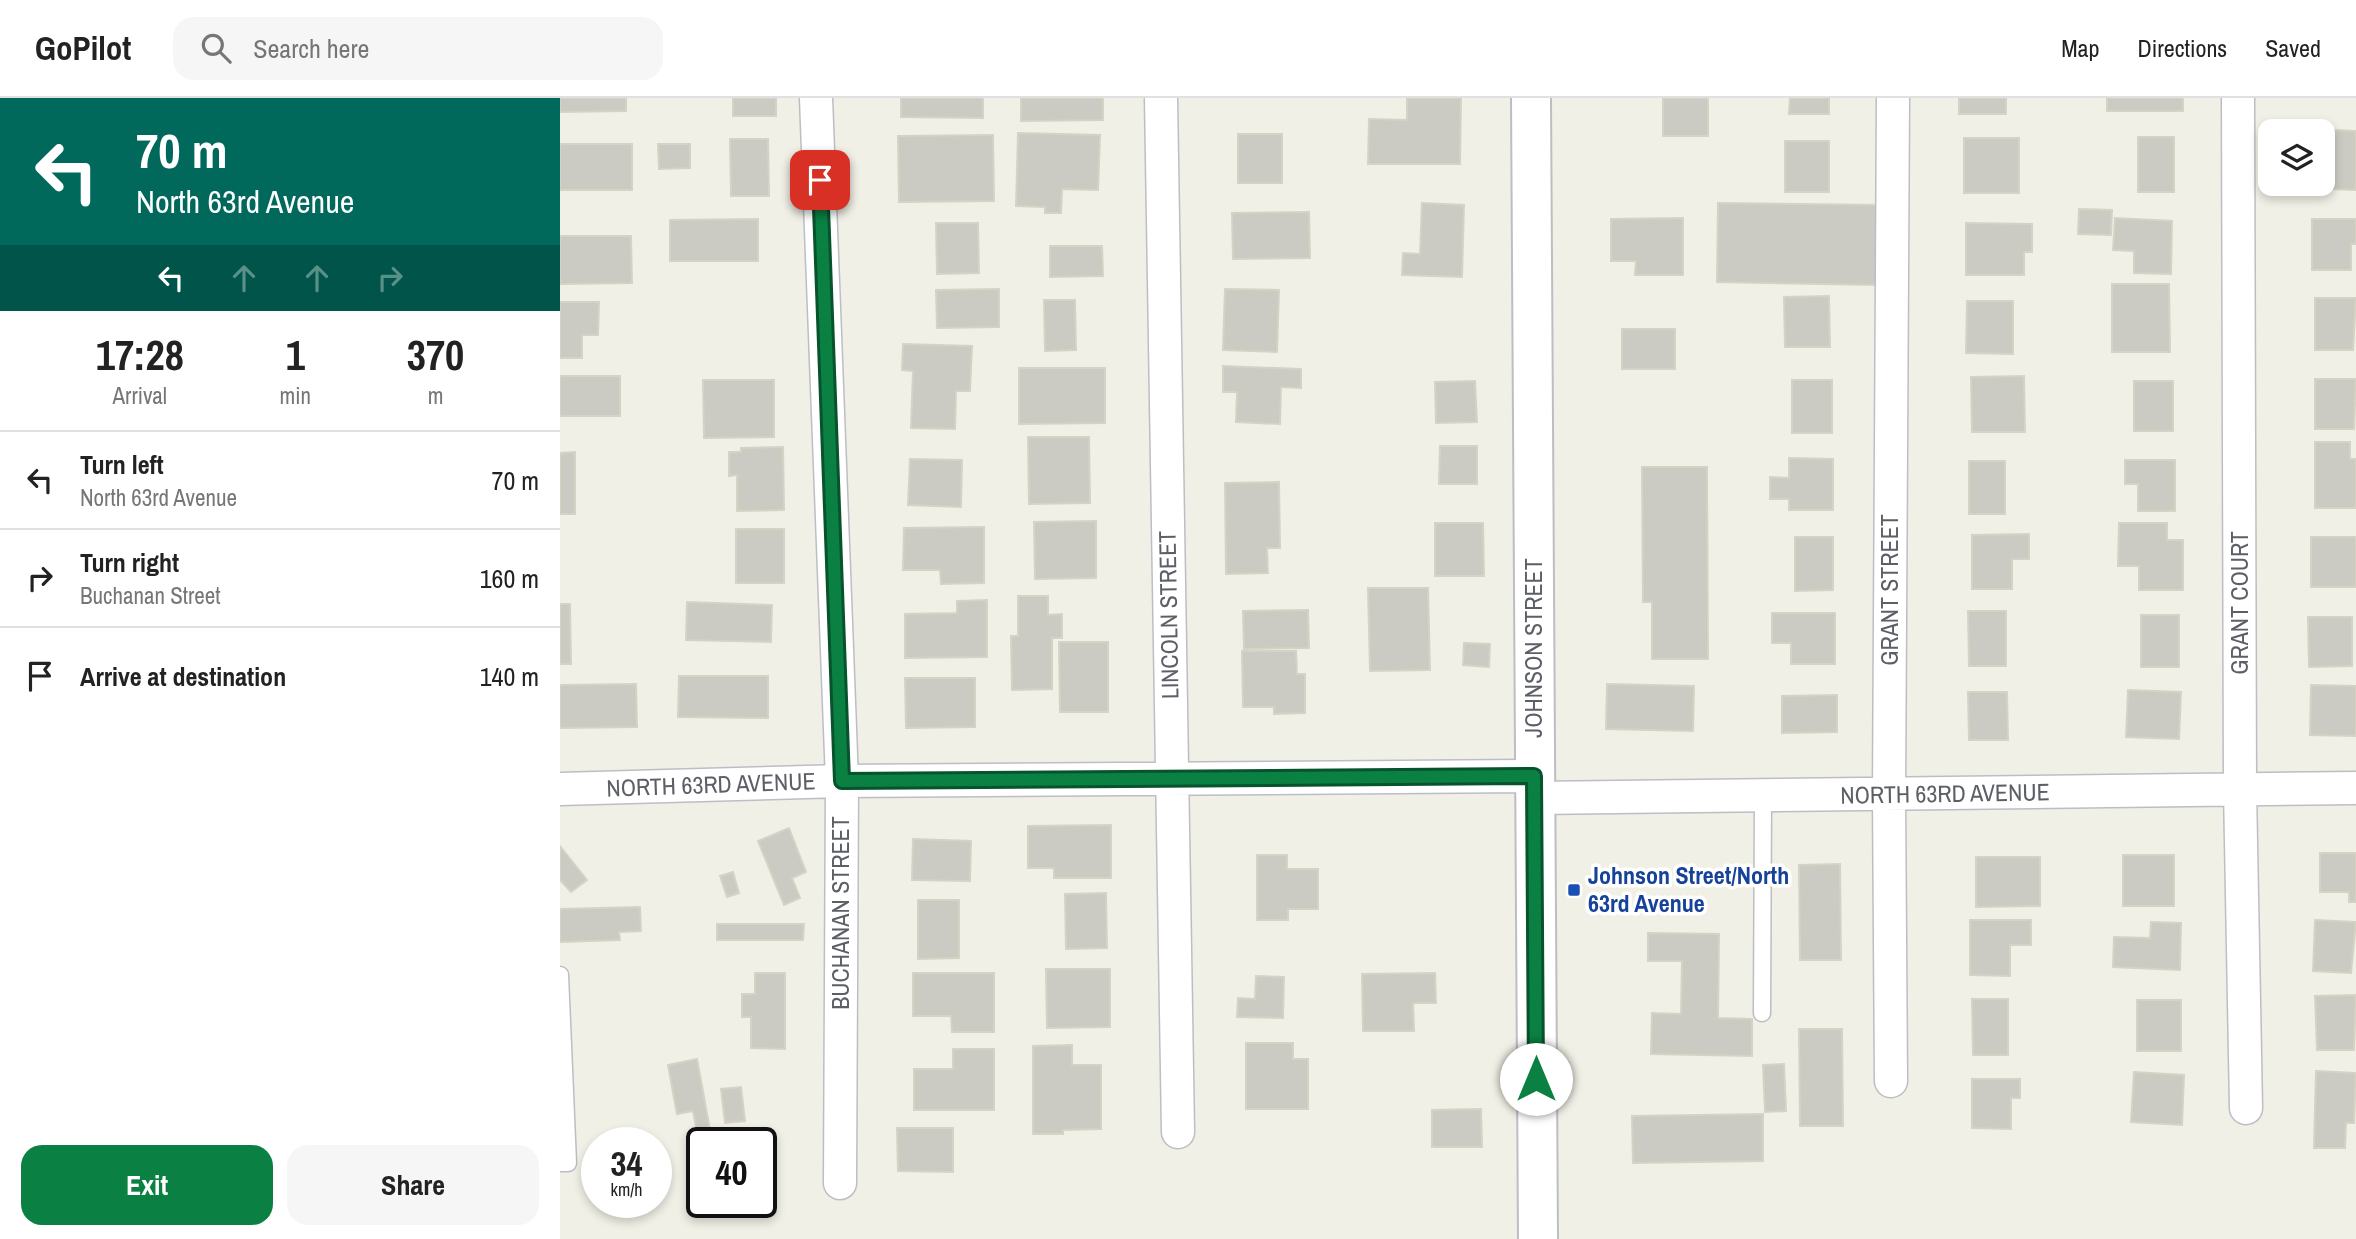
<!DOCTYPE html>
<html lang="en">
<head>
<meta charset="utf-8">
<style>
	:root { --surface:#fff; --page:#f6f6f6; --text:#222; --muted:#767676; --line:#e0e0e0; --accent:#0b8043 }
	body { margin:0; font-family:"Archivo Narrow",sans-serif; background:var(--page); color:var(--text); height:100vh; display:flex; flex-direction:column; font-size:26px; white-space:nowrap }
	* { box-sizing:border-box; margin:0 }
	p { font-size:23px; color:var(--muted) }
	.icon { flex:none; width:38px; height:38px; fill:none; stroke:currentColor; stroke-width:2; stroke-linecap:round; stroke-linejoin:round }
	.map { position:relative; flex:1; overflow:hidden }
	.sheet { display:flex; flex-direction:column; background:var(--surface); width:560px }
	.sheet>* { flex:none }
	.hud { background:#00695c; color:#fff; overflow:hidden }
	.fabs { position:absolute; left:1698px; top:21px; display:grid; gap:14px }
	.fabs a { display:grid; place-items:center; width:77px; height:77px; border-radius:14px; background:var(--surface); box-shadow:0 4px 10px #0003; font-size:35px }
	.speed { position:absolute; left:21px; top:1029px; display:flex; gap:14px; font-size:35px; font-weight:700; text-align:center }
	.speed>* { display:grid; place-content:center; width:91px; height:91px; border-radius:50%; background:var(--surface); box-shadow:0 4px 10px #0003; line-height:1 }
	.speed small { font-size:18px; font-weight:400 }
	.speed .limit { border:4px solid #111; border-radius:10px; background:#fff; color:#111 }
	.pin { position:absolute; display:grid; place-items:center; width:60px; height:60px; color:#fff; margin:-30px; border-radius:14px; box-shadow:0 4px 10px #0006 }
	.me { position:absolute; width:77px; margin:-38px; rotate:0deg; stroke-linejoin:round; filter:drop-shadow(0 0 5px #0008) }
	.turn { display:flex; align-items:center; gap:24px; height:147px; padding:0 21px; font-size:32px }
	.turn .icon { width:91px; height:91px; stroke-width:2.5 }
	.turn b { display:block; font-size:49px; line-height:60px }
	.lanes { display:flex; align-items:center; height:66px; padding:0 21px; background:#0003; justify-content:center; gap:35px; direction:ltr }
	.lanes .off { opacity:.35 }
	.eta { display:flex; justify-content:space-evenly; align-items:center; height:119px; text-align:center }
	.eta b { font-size:42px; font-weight:700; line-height:49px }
	.cta { display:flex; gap:14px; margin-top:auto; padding:14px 21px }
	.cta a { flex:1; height:80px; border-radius:21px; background:var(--accent); color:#fff; font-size:28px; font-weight:700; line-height:80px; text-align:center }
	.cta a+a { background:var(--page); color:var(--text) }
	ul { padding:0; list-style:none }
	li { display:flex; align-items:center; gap:21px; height:98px; padding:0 21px; border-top:2px solid var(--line) }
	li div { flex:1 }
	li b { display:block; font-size:26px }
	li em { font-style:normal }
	header { display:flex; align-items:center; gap:42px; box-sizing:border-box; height:98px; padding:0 35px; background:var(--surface); border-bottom:2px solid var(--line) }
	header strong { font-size:33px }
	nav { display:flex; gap:38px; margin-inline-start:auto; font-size:24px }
	.search { width:490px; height:63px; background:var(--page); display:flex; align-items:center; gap:18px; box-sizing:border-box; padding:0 24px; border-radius:21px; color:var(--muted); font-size:26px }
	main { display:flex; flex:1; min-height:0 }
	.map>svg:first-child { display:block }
	.building { fill:#cbcac3; stroke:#d5d3c4; stroke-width:2 }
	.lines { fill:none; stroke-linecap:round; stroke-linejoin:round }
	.service-casing { stroke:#bdbec4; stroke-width:19 }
	.minor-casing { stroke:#bdbec4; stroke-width:35 }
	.tertiary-casing { stroke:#bdbec4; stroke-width:42 }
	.service { stroke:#fff; stroke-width:16 }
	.minor { stroke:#fff; stroke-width:32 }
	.tertiary { stroke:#fff; stroke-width:38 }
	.route-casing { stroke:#07532c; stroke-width:18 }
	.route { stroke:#0b8043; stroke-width:12 }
	.transit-dot { fill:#1a4fb4; stroke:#fff; stroke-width:2.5 }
	.labels { text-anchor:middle; stroke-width:7; stroke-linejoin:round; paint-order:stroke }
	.street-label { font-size:24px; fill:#5d5f66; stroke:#fff }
	.transit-label { font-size:24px; font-weight:bold; fill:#164399; stroke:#fff; text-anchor:start }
</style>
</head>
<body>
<header>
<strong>GoPilot</strong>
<div class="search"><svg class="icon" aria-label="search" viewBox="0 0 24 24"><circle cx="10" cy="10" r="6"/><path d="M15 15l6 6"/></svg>Search here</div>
<nav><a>Map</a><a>Directions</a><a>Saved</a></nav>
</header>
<main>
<section class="sheet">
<div class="hud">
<div class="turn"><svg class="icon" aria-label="left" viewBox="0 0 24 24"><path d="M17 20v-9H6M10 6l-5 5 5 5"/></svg><div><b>70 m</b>North 63rd Avenue</div></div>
<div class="lanes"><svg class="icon" aria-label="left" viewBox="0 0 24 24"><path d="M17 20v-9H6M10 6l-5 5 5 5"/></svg><svg class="icon off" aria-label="ahead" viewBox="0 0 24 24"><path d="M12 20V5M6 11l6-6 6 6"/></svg><svg class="icon off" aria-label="ahead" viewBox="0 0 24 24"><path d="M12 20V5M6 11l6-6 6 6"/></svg><svg class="icon off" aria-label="right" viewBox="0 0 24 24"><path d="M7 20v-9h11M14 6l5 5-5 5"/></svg></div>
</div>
<div class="eta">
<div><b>17:28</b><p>Arrival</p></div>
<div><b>1</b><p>min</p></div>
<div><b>370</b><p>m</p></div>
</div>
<ul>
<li><svg class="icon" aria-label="left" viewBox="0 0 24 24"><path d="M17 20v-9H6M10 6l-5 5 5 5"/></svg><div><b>Turn left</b><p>North 63rd Avenue</p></div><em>70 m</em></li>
<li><svg class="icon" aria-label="right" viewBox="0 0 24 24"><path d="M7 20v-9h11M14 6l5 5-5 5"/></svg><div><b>Turn right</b><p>Buchanan Street</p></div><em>160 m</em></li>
<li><svg class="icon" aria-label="arrive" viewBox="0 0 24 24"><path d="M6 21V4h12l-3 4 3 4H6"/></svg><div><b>Arrive at destination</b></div><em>140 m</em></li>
</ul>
<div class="cta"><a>Exit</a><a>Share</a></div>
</section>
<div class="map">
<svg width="1796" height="1141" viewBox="0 0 1796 1141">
	<rect width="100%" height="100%" fill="#f0f0e6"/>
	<path class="building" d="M0,0H66V13L0,14Z
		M173,0H216V18H173Z
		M341,0H423V20L341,19Z
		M461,0H543V22L461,23Z
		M847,0H901L900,66H808L809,21L847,22Z
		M1103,0H1148V38H1103Z
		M1230,0H1269V16H1229Z
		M1399,0H1446V16H1399Z
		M1547,0H1623V13H1547Z
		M1749,31L1796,33V92L1747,90V86H1762V33Z
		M458,35L540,37L538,92L502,91L501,115H485V109L456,108Z
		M678,36H722V85H678Z
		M433,37L434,103L339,104L338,38Z
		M1578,39H1614V94H1578Z
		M1404,40H1459V95H1404Z
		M170,41H208L209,98H171Z
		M1225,43H1269V94H1225Z
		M0,46H72V92H0Z
		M98,46H130V70L99,71Z
		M862,105L904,107L902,179L842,177L843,155L860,156Z
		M1158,105L1320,107L1319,187L1157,184Z
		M1519,111L1552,112L1551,137L1518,136Z
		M749,114L750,160L673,161L672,115Z
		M1123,120V177H1075L1076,163H1051V121Z
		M1555,120L1612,123L1611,176L1574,175V153L1553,152Z
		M198,121V163H110V122Z
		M1752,121H1796V146H1791V172H1752Z
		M376,125H418L419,175L377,176Z
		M1406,125L1472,126V154H1464V177H1406Z
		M0,138H71L72,185L0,186Z
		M490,148H542L543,178L490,179Z
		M1552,186H1609L1610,254H1552Z
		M439,191V229L377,230L376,192Z
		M665,191L719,192L717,254L663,252Z
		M1269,198L1270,249H1225L1224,199Z
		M1755,200H1796L1793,252H1755Z
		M484,202H515L516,252L485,253Z
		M1407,203H1453V256L1406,255Z
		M0,204H39L38,237H22V260H0Z
		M1062,231H1115V271H1062Z
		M343,246L412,248L410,293H396L395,331L351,330L353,273L342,272Z
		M663,268L741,271V290L721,289L720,326L676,324L677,294H663Z
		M459,270H545V325L459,326Z
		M0,278H60V318H0Z
		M1464,278L1465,334H1412L1411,279Z
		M1755,281H1796L1794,331H1755Z
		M143,282H214V339L144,340Z
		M1232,282H1272V335H1232Z
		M915,283L917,324L876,325L875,284Z
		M1574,283H1613V333H1574Z
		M468,339H529L530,405L469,406Z
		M1755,344H1790V361H1796V410H1755Z
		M880,348H917V386H879Z
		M223,349L224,412L177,413V377L169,378V354H181V350Z
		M15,354V416H0V355Z
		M1229,360L1273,361V412H1229V401H1210V379L1229,380Z
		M350,361L402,362L401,409L348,407Z
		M1565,362H1615V413H1578V386H1565Z
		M1409,363H1445V416H1409Z
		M1082,369H1147L1148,561H1092V504H1083Z
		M719,384L720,450H707L708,475L666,476L665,385Z
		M536,423V480L475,481L474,424Z
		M875,425H923L924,478H875Z
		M1559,425H1607V442H1623V492H1579V468H1558Z
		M424,429V485L381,486L380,472H343L344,430Z
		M176,431H224V485H176Z
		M1469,436V461H1452V491H1412V437Z
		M1235,439H1273V492L1235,493Z
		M1751,439H1796V489H1751Z
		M808,490H868L870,572L810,573Z
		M458,498H488V517L502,516V540H492V591L452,592L451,538H458Z
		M427,502V559L345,560V516L397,515V503Z
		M127,504L212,507L211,544L126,542Z
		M0,506H10L11,566H0Z
		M748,512L749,550L684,551L683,513Z
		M1408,513H1446V568H1409Z
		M1212,515H1275V566H1231V545H1212Z
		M1581,517H1619V569H1581Z
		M1748,519H1792V568L1749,569Z
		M499,544H548V614H500Z
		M904,545L930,546L929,569L903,567Z
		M682,553H736L737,576H745V615L714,616V609H683Z
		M119,578H208V620L118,619Z
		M345,580H415V629L346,630Z
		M76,586L77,629L0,630V587Z
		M1047,586L1134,588L1133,633L1046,631Z
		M1751,587L1796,588V638L1750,637Z
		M1568,592L1621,594L1619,641L1566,639Z
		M1408,594H1447L1448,642H1409Z
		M1277,597V634L1222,635V598Z
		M551,727V780H494V770H468V728Z
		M229,730L246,774L232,780L240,800L224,807L198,743Z
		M353,741L411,743L410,783L352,782Z
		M0,748L27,782L11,794L0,782Z
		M1760,755H1796V804H1789V794H1760Z
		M697,757H727V771H758V811H728V822H697Z
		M1563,757H1614V808H1563Z
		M1416,759H1480V808L1416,809Z
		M1280,766L1281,862H1240L1239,767Z
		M173,774L179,795L167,799L160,778Z
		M546,795L547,850L506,851L505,796Z
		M358,802H399V860L358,861Z
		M80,809L81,833L59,834L60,842L0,844V811Z
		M1410,822H1471V847H1450V878L1410,877Z
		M1755,822L1796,824L1791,875L1753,873Z
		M1591,824L1621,825L1620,872L1553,869L1554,839L1590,840Z
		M157,826H244L243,842H157Z
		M1088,835L1159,836L1158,920L1192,921V958L1091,956L1092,915L1121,916L1122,863H1088Z
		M486,871H550V929L487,930Z
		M195,875H225V951L191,950V919H182V896H195Z
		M353,875H434V934H392L391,918H353Z
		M875,875L876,905H853L854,933H803L802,876Z
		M696,878L724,879L723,920L677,919L678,900L695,901Z
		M1796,897L1794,952H1757L1755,898Z
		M1412,901H1448V957H1413Z
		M1577,902H1621V953H1577Z
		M1239,931H1282L1283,1028H1240Z
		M686,945H733V961H748V1011H686Z
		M512,947V967H541V1031L503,1032V1036H473V948Z
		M393,951H434V1012H354V971H393Z
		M137,961L150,1032L137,1034L133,1013L117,1016L108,967Z
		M1224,966L1226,1013L1205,1014L1203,967Z
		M1756,973L1796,975L1794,1025H1786L1785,1050H1754Z
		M1574,974L1624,977L1622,1027L1571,1024Z
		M1412,981H1460V1000H1451V1031L1412,1030Z
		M181,989L185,1023L165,1025L161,991Z
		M921,1011L922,1049H872V1012Z
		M1203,1016V1063L1073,1065L1072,1018Z
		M337,1030H393V1074L338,1073Z"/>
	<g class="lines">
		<g class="service-casing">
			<path id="service" d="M0,877L8,1065H0
				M1202,915L1203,698"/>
		</g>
		<g class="minor-casing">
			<path id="minor" d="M256,0L282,683L280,1085
				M601,0L618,1034
				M1678,0L1680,691L1686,1010
				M0,691L282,683L974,678
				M974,700L1796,690
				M1331,983L1329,697L1333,0"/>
		</g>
		<g class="tertiary-casing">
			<path id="tertiary" d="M971,0L978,1141"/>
		</g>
		<use href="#service" class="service"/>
		<use href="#minor" class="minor"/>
		<use href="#tertiary" class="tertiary"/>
	</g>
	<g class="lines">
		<g class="route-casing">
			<path id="route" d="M260,82L282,683L974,678L976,981"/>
		</g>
		<use href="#route" class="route"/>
	</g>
	<rect class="transit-dot" x="1007" y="785" width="14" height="14" rx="3.5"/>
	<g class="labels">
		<g class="street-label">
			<text transform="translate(1330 492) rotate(-90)" y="8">GRANT STREET</text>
			<text transform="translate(1680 505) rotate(-90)" y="8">GRANT COURT</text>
			<text transform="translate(609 517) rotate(-91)" y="8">LINCOLN STREET</text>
			<text transform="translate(974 550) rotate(-90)" y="8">JOHNSON STREET</text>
			<text transform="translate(151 687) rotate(-2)" y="8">NORTH 63RD AVENUE</text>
			<text transform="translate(1385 696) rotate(-1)" y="8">NORTH 63RD AVENUE</text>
			<text transform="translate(281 815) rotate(-90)" y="8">BUCHANAN STREET</text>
		</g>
		<g class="transit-label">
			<text x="1028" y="786">Johnson Street/North<tspan x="1028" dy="28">63rd Avenue</tspan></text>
		</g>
	</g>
</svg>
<div class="fabs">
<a><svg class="icon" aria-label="layers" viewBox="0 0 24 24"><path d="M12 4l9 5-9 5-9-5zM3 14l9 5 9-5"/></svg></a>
</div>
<div class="speed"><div>34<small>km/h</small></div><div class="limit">40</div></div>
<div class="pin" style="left:260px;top:82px;background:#d93025"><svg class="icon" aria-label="arrive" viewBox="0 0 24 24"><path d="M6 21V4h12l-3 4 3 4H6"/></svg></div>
<svg class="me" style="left:976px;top:981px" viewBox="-20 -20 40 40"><circle r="19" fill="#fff"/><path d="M0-13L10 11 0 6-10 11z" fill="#0b8043"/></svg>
</div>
</main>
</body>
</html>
